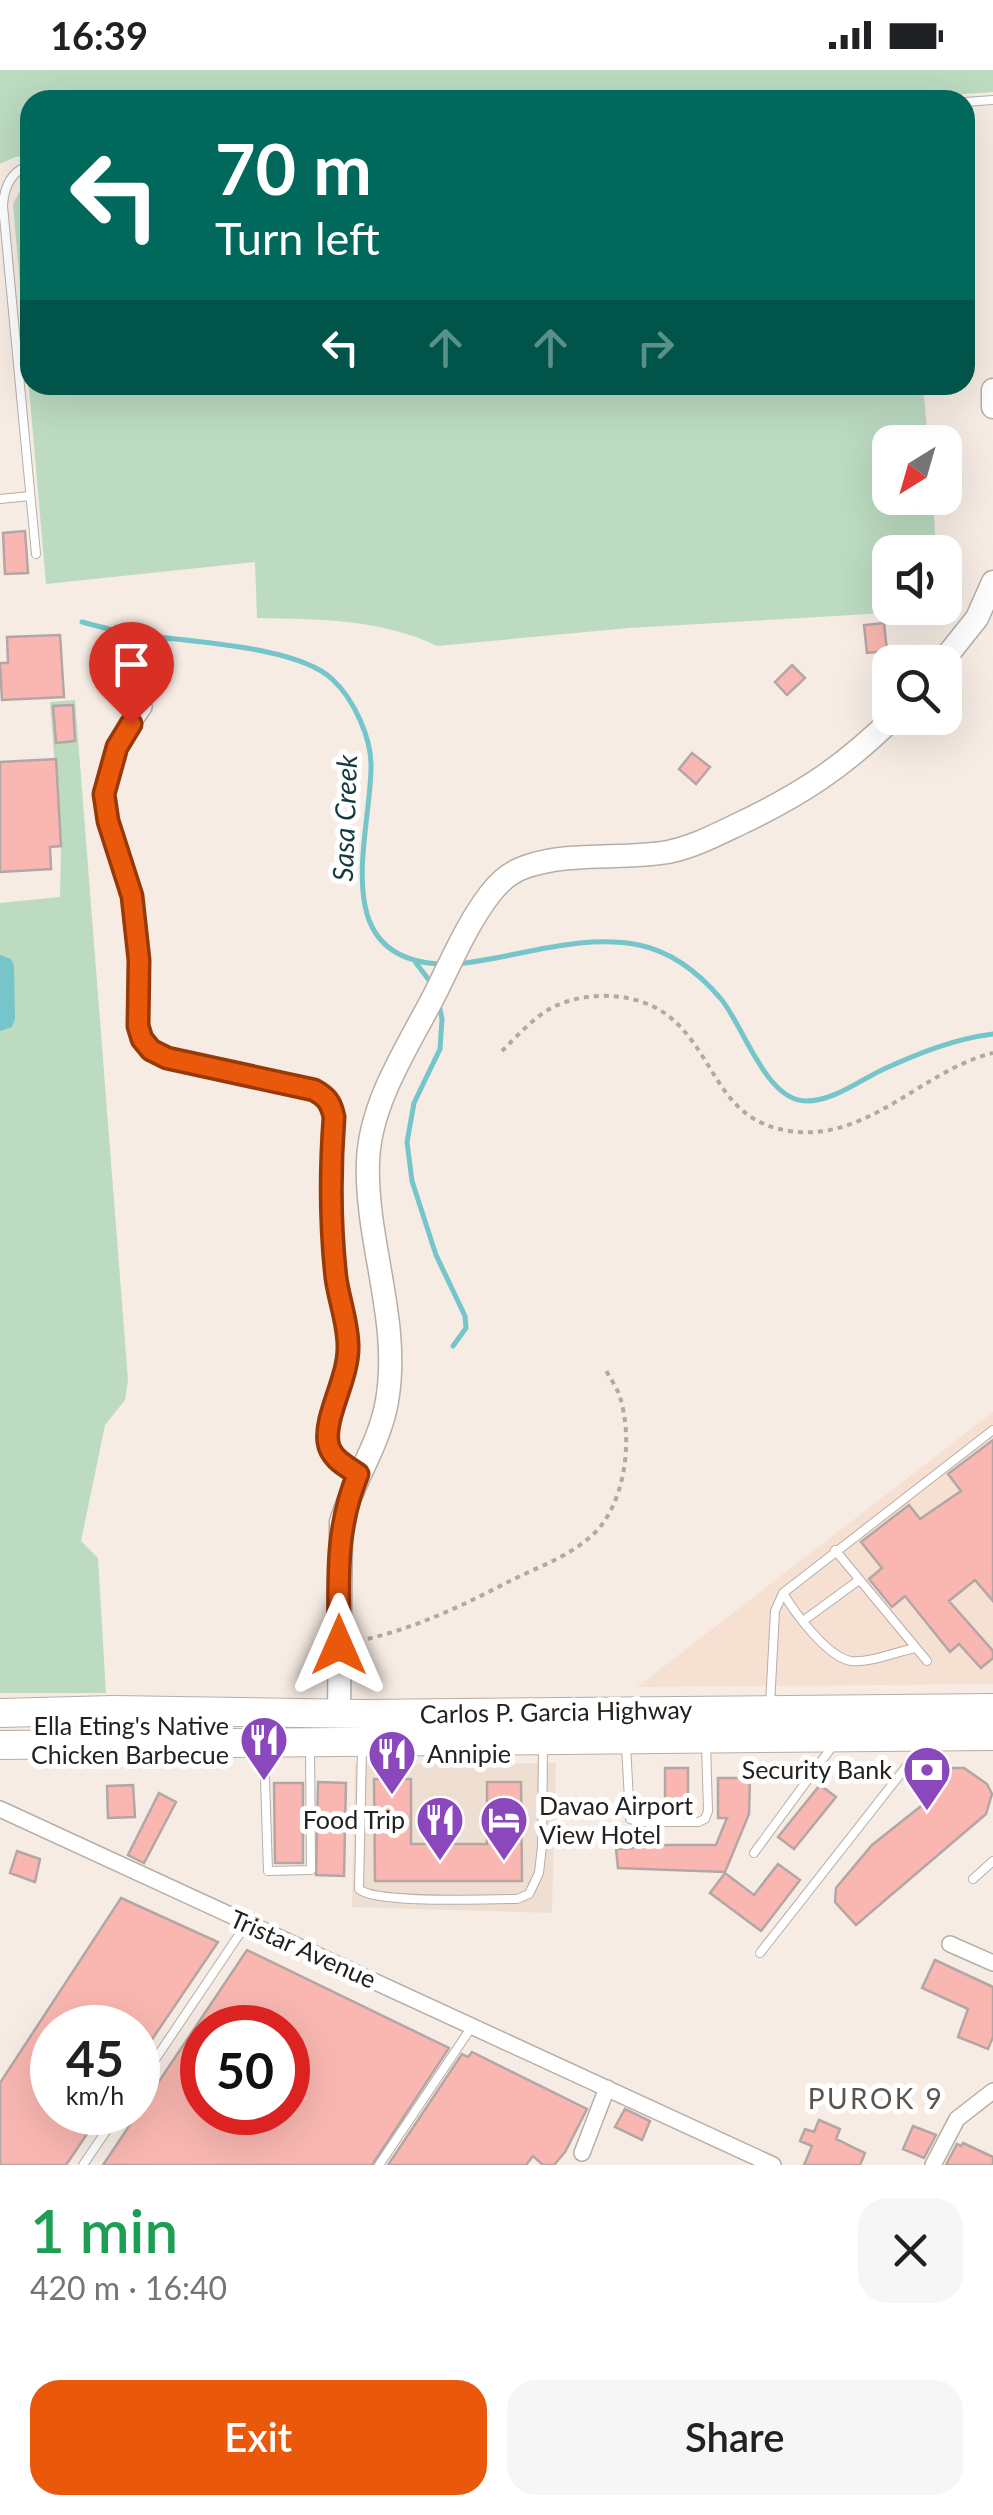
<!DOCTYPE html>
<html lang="en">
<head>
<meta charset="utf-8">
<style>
	:root { --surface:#fff; --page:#f6f6f6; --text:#202124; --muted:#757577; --accent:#ea580c }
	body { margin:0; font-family:Lato,sans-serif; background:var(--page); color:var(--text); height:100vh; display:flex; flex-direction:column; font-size:38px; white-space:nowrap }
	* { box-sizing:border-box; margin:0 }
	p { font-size:32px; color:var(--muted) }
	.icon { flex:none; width:55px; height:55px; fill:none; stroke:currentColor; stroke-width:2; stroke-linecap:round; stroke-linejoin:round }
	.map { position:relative; height:2095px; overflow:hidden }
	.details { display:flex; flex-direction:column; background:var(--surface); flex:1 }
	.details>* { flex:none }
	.banner { position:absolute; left:20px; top:20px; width:955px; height:305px; border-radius:30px; box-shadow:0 10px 40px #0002; background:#00695c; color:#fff; overflow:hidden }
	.needle { width:65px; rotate:217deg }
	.controls { position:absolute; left:872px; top:355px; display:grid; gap:20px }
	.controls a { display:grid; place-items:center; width:90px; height:90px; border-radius:20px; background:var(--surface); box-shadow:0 10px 40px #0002; font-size:50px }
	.speed { position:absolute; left:30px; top:1935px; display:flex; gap:20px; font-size:50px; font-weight:700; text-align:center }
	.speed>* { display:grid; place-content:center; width:130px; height:130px; border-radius:50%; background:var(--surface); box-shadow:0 10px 40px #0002; line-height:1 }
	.speed small { font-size:25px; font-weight:400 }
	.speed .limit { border:15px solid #d22; background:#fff; color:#111 }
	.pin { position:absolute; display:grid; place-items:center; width:85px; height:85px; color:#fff; margin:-102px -42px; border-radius:50% 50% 50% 0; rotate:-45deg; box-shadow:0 0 10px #0007 }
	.pin .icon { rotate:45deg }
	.me { position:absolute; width:110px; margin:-55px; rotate:0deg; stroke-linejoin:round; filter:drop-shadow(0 0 8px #0008) }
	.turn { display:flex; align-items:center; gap:35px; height:210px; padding:0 30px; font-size:45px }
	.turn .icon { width:130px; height:130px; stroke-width:2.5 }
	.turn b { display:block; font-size:70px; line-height:85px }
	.lanes { display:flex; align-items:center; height:95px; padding:0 30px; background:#0003; justify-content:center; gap:50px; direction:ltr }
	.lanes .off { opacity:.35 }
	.round { display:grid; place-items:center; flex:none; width:105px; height:105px; border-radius:30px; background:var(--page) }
	.summary { display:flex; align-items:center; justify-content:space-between; height:170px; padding:0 30px }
	h1 { font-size:60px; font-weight:600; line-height:75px; color:#1e9e55 }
	.cta { display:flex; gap:20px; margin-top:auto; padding:20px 30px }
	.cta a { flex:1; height:115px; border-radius:30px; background:var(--accent); color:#fff; font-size:40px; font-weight:600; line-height:115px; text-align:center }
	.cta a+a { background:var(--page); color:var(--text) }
	.status { display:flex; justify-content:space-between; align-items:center; height:70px; padding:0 50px; background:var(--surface); direction:ltr }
	.status svg { height:28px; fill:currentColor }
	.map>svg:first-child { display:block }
	.built { fill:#efdfd2 }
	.industrial { fill:#f5e0d2 }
	.green { fill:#bcdbc1 }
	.water { fill:#75c5cb }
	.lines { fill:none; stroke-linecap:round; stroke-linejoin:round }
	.stream { stroke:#75c5cb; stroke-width:5 }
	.building { fill:#fab7b1; stroke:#b3a6a5; stroke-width:2.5; fill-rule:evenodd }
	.lane-casing { stroke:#b7aea6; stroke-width:10 }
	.street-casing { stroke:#b7aea6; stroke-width:18 }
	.secondary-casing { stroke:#b7aea6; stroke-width:25 }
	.highway-casing { stroke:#b7aea6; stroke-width:30 }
	.path { stroke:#b1a9a3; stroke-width:4; stroke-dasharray:5 5; stroke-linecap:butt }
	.lane { stroke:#fff; stroke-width:8 }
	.street { stroke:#fff; stroke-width:15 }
	.secondary { stroke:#fff; stroke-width:22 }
	.highway { stroke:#fff; stroke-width:28 }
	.route-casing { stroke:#983908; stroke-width:25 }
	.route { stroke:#ea580c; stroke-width:18 }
	.labels { text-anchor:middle; stroke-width:10; stroke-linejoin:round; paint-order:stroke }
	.street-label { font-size:25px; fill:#24211e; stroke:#fff }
	.poi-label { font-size:25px; fill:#24211e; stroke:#fff; text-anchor:end }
	.water-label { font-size:28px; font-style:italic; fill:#133a3d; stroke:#fff }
	.neighbourhood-label { font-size:28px; letter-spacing:2.5px; fill:#5b534d; stroke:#fff }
</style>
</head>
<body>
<div class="status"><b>16:39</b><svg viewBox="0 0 49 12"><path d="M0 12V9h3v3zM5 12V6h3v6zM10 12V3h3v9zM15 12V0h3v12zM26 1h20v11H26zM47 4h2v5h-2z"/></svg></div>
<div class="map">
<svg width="993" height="2095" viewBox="0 0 993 2095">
	<rect width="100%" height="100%" fill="#f6ece4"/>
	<path class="built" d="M556,1693L552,1843L352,1837L355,1694Z"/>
	<path class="industrial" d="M993,1342V1614L637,1617Z"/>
	<path class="green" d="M0,0H993V22L878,30H30V86L15,87L0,94Z
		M30,116V315H923L928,372H890V428H933L936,482H890V538L938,540L629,558L437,576C382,549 318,549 257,548L255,492L46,514L13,134L20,121Z
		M75,630L128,1310L125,1330L105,1355L81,1471L98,1488L106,1623H0V833L60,827L61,776L50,632Z"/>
	<path class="water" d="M0,885L11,889L14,896L15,949L12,957L0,961Z"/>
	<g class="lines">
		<path class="stream" d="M82,552C97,556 112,560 127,563C179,572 295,574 332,609C354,629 372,669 371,698C370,769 327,889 441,894
			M416,893L432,914
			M457,894C516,888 578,863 639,875C673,882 699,903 721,929C743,955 766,1031 806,1031C834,1031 860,1010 884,999C919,983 954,969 993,964
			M439,934L442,949L440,979L414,1033L407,1072L412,1111L436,1185L465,1246L466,1258L453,1276"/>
	</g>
	<path class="building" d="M25,461L28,503L5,504L3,463Z
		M884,553L887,581L867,583L864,555Z
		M60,565L64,627L2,630L0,593H8L7,567Z
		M792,595L805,608L787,625L775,612Z
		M73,635L75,671L56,673L53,636Z
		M692,683L710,697L696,714L679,699Z
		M56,689L61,776L50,777L51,799L0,802V692Z
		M993,1370V1531L975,1510L949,1531L993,1581V1588L981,1598L959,1574L950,1582L905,1526L892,1537L869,1509L882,1498L861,1472L909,1435L920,1449L961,1421L948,1404Z
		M665,1698H688V1744H665Z
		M947,1698H964L987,1714L992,1724L986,1744L856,1855L835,1832L836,1818L872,1775L930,1729L937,1704Z
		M718,1708H750L749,1744L725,1802L618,1798L616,1779L632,1778V1775H716L727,1748H718Z
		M374,1709H411V1774H487V1712H521L522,1811H375Z
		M318,1712L346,1713L344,1806L316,1805Z
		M274,1713H303V1793H275Z
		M133,1715L135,1747L108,1748L107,1716Z
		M820,1715L836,1727L794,1779L778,1767Z
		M159,1723L176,1732L144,1793L128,1785Z
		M17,1781L40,1789L35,1812L10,1803Z
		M778,1794L800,1810L761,1861L710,1823L725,1803L754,1825Z
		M121,1828L218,1872L138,1990V1958H52V2042H102L66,2095H0V2013Z
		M247,1880L449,1978L372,2095H103ZM202,1958H288V2042H202Z
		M935,1890L993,1917V1967L988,1979L958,1967L968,1939L922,1918Z
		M472,1982L587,2039L565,2082L554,2095H543L533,2086L526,2095H388L462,1984L468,1987Z
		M625,2039L650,2051L642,2070L615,2057Z
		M819,2050L840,2059L836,2069L865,2083L860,2095H804L812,2076L800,2071L805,2059L814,2062Z
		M913,2056L936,2065L924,2088L903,2079Z
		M963,2073L993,2087V2095H946L957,2074L961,2076Z"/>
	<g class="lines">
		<g class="lane-casing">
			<path id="lane" d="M965,32L993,30
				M30,95C11,101 4,117 3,136L36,484
				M0,429L30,426
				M835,1480L927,1591
				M783,1523C795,1543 827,1587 851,1591C870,1593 896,1582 915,1578
				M803,1551L859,1510
				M770,1635L775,1541L783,1523L993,1360
				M263,1647L268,1801L311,1800L310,1676
				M626,1675L630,1749L640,1752H698L705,1749L708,1741L706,1674
				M362,1679L359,1819C375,1834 488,1829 517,1829L529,1824L539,1803L542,1776L543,1675
				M754,1783L834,1674
				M973,1809L993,1791
				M760,1883L924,1674
				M138,2015L247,1853
				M83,2095L119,2042
				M379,2095L471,1958"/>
		</g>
		<g class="street-casing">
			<path id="street" d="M144,637L117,677L104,724L108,751L132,826L139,890L138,956L142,969L151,980L167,988L314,1020L332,1035L334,1047C330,1103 328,1160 337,1215C340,1235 348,1256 348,1276C349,1308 324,1345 328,1372C329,1388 346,1396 358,1403
				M0,1739L773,2095
				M950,1874L993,1893
				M582,2083L607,2018
				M933,2095L957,2049L993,2021"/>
		</g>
		<g class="secondary-casing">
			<path id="secondary" d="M993,320V337
				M942,592L977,548L993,512
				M339,1644L341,1452C353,1411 380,1373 387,1331C401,1250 365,1171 368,1091C370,1032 409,975 435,924C452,890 467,854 490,824C499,812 511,802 525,797C570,781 622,790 668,782C693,777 716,765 739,754C802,724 843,697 893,648"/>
		</g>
		<g class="highway-casing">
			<path id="highway" d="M0,1643L113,1640L362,1644L993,1638
				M0,1675L993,1666"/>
		</g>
		<path class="path" d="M502,981C518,965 535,946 555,936C591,920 640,922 671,948C717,987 718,1050 789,1061C868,1073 922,1000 993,983
			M358,1571C411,1560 460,1537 508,1512C535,1498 566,1488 589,1468C626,1438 634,1368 619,1324C615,1315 609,1306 604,1297"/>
		<use href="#lane" class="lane"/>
		<use href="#street" class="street"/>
		<use href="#secondary" class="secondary"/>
		<use href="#highway" class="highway"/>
	</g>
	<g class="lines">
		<g class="route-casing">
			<path id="route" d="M131,654L117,677L104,724L108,751L132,826L139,890L138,956L142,969L151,980L167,988L314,1020C327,1027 331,1033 334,1047C330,1101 330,1154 336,1208C339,1230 348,1253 348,1276C349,1308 324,1346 328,1372C330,1388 346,1396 358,1404C334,1462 339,1513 339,1575"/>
		</g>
		<use href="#route" class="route"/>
	</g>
	<defs>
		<g id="restaurant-pin" transform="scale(2.5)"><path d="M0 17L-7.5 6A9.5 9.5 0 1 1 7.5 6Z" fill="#8a48bc" stroke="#fff"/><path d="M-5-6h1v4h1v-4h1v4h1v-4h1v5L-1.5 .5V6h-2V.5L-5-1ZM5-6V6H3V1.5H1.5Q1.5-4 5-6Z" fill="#fff"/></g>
		<g id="bank-pin" transform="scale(2.5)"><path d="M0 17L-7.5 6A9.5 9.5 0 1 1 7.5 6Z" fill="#8a48bc" stroke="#fff"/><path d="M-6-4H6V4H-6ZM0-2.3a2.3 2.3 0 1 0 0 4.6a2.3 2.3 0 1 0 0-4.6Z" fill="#fff"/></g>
		<g id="hotel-pin" transform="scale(2.5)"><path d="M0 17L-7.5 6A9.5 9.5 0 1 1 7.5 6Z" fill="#8a48bc" stroke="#fff"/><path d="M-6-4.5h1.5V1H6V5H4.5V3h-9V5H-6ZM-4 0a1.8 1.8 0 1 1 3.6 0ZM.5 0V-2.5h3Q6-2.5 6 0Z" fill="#fff"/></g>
	</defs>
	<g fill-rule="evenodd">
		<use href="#restaurant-pin" x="264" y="1670"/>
		<use href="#restaurant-pin" x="392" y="1684"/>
		<use href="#bank-pin" x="927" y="1700"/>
		<use href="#restaurant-pin" x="440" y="1750"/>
		<use href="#hotel-pin" x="504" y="1750"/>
	</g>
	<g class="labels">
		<g class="street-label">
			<text transform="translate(556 1642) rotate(-1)" y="9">Carlos P. Garcia Highway</text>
			<text transform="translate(303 1879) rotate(24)" y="9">Tristar Avenue</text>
		</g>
		<g class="poi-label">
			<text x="229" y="1665">Ella Eting's Native<tspan x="229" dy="29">Chicken Barbecue</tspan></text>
			<text x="427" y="1693" text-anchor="start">Annipie</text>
			<text x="892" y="1709">Security Bank</text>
			<text x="539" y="1745" text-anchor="start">Davao Airport<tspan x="539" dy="29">View Hotel</tspan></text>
			<text x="405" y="1759">Food Trip</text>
		</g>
		<g class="water-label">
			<text transform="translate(345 748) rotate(-88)" y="10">Sasa Creek</text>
		</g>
		<g class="neighbourhood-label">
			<text x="876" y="2039">PUROK 9</text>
		</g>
	</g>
</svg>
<div class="controls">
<a><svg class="needle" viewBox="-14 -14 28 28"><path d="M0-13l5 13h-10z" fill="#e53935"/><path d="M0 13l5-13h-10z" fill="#757577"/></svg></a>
<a><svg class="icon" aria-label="sound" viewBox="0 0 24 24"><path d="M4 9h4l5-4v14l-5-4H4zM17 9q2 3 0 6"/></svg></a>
<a><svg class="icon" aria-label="search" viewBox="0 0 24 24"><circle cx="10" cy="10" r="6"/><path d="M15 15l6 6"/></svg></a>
</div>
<div class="speed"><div>45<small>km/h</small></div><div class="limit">50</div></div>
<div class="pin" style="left:131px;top:654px;background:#d93025"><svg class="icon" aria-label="arrive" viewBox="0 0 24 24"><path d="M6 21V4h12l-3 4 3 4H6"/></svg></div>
<svg class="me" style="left:339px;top:1575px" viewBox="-20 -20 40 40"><path d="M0-17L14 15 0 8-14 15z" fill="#ea580c" stroke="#fff" stroke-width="4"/></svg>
<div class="banner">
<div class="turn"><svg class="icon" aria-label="left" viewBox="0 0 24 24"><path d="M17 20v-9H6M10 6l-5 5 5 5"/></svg><div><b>70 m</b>Turn left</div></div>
<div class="lanes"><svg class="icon" aria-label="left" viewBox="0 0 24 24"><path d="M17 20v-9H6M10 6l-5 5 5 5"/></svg><svg class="icon off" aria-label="ahead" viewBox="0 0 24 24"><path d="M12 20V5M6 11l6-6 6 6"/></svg><svg class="icon off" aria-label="ahead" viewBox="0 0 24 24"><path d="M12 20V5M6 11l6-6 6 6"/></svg><svg class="icon off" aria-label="right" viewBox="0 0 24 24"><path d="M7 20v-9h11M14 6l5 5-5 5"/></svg></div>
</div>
</div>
<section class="details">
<div class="summary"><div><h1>1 min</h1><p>420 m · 16:40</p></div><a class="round"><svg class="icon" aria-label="close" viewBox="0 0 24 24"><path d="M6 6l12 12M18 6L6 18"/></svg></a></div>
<div class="cta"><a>Exit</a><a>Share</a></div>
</section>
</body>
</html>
